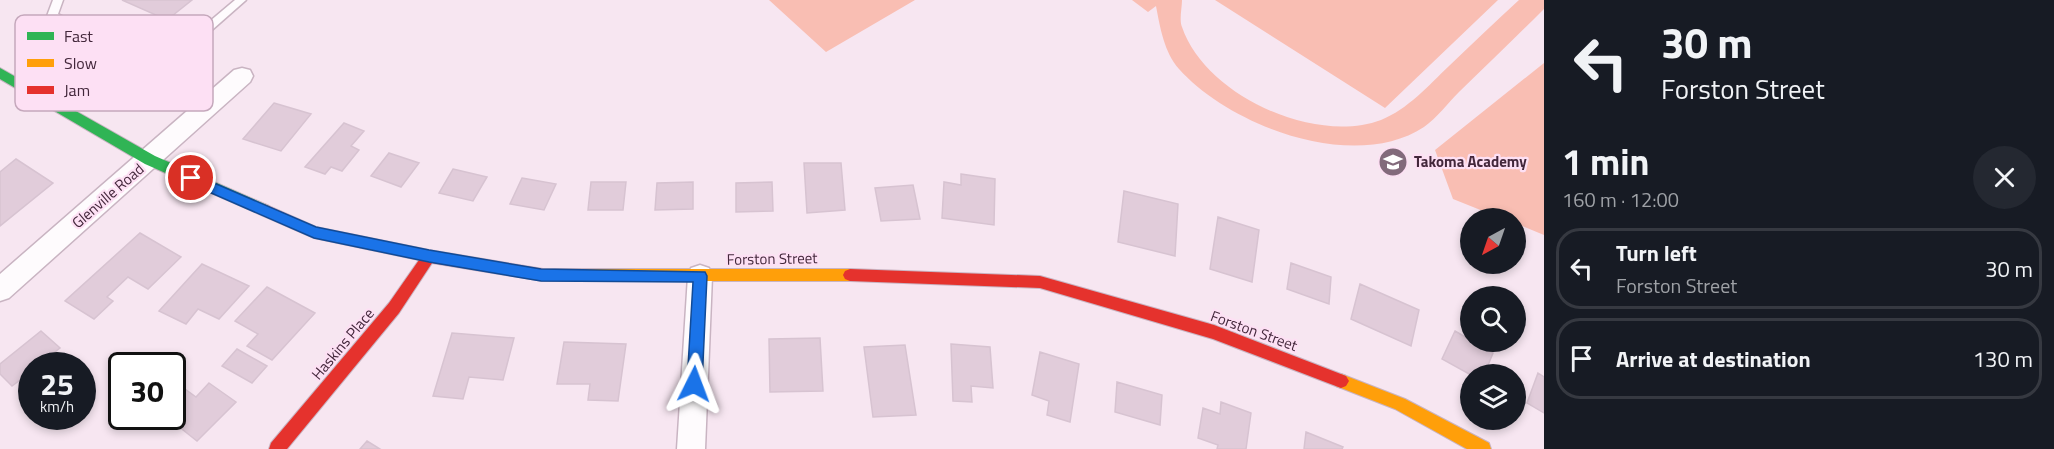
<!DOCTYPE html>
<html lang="en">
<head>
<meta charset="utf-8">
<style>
	:root { --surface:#171b24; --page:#242831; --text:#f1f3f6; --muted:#9ea1a6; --line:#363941 }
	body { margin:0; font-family:"Titillium Web",sans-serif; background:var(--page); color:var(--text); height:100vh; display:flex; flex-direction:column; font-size:22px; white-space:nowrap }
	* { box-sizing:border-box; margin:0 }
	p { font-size:20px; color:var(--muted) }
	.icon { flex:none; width:33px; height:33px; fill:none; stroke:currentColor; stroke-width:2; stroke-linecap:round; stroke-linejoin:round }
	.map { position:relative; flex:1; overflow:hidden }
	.details { display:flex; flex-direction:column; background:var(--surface); width:510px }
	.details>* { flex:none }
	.hud { background:#171b24; color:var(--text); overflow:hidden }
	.needle { width:39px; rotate:220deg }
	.controls { position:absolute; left:1460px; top:208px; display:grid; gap:12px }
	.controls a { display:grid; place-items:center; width:66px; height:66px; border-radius:50%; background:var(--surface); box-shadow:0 3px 9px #0003; font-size:30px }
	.speed { position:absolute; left:18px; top:352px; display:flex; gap:12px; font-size:30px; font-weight:700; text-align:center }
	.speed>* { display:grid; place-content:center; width:78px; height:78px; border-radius:50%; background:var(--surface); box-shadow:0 3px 9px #0003; line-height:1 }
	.speed small { font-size:15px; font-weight:400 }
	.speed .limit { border:3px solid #111; border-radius:9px; background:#fff; color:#111 }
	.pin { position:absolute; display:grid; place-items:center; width:51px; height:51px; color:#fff; margin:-26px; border:3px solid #fff; border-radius:50%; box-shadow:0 2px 6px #0007 }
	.me { position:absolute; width:66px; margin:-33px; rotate:3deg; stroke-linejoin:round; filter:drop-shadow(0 0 4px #0008) }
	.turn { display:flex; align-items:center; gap:21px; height:126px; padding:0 18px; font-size:27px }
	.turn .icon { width:78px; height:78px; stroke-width:2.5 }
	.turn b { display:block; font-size:42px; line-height:51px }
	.round { display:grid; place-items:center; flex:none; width:63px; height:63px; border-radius:32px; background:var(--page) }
	.head { display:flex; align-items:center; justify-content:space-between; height:102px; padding:0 18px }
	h1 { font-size:36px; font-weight:700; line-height:45px }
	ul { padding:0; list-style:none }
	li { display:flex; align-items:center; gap:18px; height:81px; margin:0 12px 9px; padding:0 6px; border:3px solid var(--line); border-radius:24px }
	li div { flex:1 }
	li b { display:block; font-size:22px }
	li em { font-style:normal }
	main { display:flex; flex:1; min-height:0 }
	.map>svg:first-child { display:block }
	.green { fill:#f9beb3 }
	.building { fill:#e1ccda; stroke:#d7c3d1; stroke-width:1.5 }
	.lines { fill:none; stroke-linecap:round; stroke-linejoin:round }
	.lane-casing { stroke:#c9b4c2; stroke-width:3 }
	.street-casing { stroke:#c9b4c2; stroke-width:3 }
	.fast-casing { stroke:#c9b4c2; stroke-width:2 }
	.slow-casing { stroke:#c9b4c2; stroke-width:2 }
	.jam-casing { stroke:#c9b4c2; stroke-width:2 }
	.lane { fill:#fefbfd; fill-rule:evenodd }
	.street { fill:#fefbfd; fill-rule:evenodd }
	.fast { fill:#30b455; fill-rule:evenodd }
	.slow { fill:#ff9f0a; fill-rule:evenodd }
	.jam { fill:#e5322d; fill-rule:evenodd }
	.route { fill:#1a73e8; stroke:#114b97; stroke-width:1.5 }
	.labels { text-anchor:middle; stroke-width:4.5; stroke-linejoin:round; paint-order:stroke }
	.poi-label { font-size:15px; font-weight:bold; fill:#43273b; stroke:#fde0f4; text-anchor:start }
	.street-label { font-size:15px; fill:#43273b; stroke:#fde0f4 }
	.key { fill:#fde0f4; stroke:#c5a8bc; stroke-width:1.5 }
	.key-label { font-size:16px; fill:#43273b }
</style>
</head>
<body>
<main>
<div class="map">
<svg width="1544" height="449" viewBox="0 0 1544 449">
	<rect width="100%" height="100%" fill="#f7e6f1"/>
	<path class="green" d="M769,0H915L826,52Z
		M1132,0H1182C1182,8 1179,20 1182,27C1205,95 1314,145 1381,120C1408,109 1428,86 1449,66C1472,44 1495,22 1519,0H1544V9C1516,37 1488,64 1459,92C1448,103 1437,118 1424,127C1354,173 1230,126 1179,69C1164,52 1160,27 1156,6L1148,12Z
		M1215,0H1498L1385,108Z
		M1544,63V235L1515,223V219H1503L1453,199L1435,150Z"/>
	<path class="building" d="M122,0H192L167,20Z
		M274,103L311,114L281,151L243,139Z
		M344,123L364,131L351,146L359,150L342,171L331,167L325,174L305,167Z
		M389,153L419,163L401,187L371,176Z
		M16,159L53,183L0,226V172Z
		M804,163H841L845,210L807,213Z
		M453,169L487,177L473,201L439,193Z
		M961,174L995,179L994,225L942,218L944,182L961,185Z
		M522,178L556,184L544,210L510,204Z
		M591,182H626L623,210H588Z
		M693,182V209L655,210L657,183Z
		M772,182L773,211L736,212V183Z
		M913,185L920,219L881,221L875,188Z
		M1124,191L1178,204L1175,256L1118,242Z
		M1218,217L1259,230L1252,282L1210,269Z
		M140,233L181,257L148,289L128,277L107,297L113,301L94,319L65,301Z
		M1291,263L1331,277L1329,304L1287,289Z
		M202,264L249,286L219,319L198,309L186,324L159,311Z
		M1360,284L1419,310L1411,346L1351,319Z
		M267,287L315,313L272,360L247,346L258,334L235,321Z
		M41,331L60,348L37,366H32V371L12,386L0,374V364Z
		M1455,331L1493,353L1484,375H1471L1442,359Z
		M452,333L514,338L503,380L469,377L463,399L433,396Z
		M820,338L823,391L770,392L769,339Z
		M564,342L626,344L618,401L588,400L590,384H557Z
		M951,344L990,347L993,388L971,386L972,402L953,401Z
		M905,345L916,415L873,417L864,347Z
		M237,349L267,366L252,383L222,366Z
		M1040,352L1079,364L1070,422L1047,415L1049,401L1032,395Z
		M1538,373L1544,377V413L1527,403Z
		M1117,382L1162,395L1160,425L1115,412Z
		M209,383L236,402L197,441L173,422L181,414L172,408V389L178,384L196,397Z
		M1221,402L1251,413L1246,449H1217L1218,445L1198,438L1203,408L1220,414Z
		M1306,432L1343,447L1342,449H1304Z
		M367,441L380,449H360Z"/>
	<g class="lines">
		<g class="lane-casing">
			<path id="lane" d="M53,0H63L58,14L158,65L235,0H246L163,73L159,74L48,19L47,16Z"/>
		</g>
		<g class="street-casing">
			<path id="street" d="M242,68L250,70L253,76L250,82L9,298L0,301V274L234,70Z
				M700,265L709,268L712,276L705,449H677L688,276L691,268Z"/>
		</g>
		<g class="fast-casing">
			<path id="fast" d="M0,68L155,156L269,206L271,210L269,214H259L145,164L0,79Z"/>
		</g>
		<g class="slow-casing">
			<path id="slow" d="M543,269H850L855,271L857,275L855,279L850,281H543L538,279L536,275L538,271Z
				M1341,374L1405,399L1489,443L1491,449H1467L1395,409L1336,386L1333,381L1336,376Z"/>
		</g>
		<g class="jam-casing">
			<path id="jam" d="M264,204L316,227L429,250L543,269L548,271L550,275L548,279L543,281L432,263L399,313L287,449H269L271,443L389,303L419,260L314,238L259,214L257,210L259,206Z
				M850,269L1040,276L1214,325L1346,376L1349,381L1346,386L1341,388L1213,339L1040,288L850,281L845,279L843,275L845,271Z"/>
		</g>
		<use href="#lane" class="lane"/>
		<use href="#street" class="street"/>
		<use href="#fast" class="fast"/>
		<use href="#slow" class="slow"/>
		<use href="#jam" class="jam"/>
	</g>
	<path class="route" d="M191,173L316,227L429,250L541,269L705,272L707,276L702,384L700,389L694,391L689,389L687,384L693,282L541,281L429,262L314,238L186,182L184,178Z"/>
	<defs>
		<g id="school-disc" transform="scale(1.5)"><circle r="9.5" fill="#826a7b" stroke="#fde0f4"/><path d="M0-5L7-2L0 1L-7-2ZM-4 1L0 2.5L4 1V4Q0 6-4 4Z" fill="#fff"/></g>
	</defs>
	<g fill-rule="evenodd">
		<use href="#school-disc" x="1393" y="162"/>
	</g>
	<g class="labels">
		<g class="poi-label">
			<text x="1414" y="167">Takoma Academy</text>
		</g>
		<g class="street-label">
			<text transform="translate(108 196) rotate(-41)" y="5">Glenville Road</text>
			<text transform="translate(772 259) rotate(-1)" y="5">Forston Street</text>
			<text transform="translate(1254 331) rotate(20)" y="5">Forston Street</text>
			<text transform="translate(343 344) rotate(-50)" y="5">Haskins Place</text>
		</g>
	</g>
	<rect x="15" y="15" width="198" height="96" rx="9" class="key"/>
	<rect x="27" y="32" width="27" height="8" fill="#30b455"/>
	<rect x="27" y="59" width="27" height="8" fill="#ff9f0a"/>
	<rect x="27" y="86" width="27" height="8" fill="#e5322d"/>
	<g class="key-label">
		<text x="64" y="42">Fast</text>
		<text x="64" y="69">Slow</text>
		<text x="64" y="96">Jam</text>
	</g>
</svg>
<div class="controls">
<a><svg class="needle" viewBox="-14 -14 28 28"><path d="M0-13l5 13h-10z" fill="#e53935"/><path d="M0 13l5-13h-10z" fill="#9ea1a6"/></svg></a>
<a><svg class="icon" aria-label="search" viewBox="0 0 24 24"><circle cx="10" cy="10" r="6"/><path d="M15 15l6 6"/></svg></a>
<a><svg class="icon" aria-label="layers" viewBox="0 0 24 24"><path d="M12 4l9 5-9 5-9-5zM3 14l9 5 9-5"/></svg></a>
</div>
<div class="speed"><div>25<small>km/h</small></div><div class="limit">30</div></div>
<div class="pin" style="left:191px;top:178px;background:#d93025"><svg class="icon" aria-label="arrive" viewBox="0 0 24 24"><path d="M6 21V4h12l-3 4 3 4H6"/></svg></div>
<svg class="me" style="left:694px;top:384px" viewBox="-20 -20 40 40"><path d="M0-17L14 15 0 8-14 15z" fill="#1a73e8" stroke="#fff" stroke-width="4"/></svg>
</div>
<section class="details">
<div class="hud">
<div class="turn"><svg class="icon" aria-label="left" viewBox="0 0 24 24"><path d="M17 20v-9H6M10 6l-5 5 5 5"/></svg><div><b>30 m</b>Forston Street</div></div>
</div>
<div class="head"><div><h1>1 min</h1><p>160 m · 12:00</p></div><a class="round"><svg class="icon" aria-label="close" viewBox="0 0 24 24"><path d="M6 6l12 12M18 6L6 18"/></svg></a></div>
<ul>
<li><svg class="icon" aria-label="left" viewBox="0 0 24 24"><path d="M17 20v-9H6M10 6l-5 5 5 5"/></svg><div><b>Turn left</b><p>Forston Street</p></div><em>30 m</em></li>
<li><svg class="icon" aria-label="arrive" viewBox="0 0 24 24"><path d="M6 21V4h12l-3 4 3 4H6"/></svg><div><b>Arrive at destination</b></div><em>130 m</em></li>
</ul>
</section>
</main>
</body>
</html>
